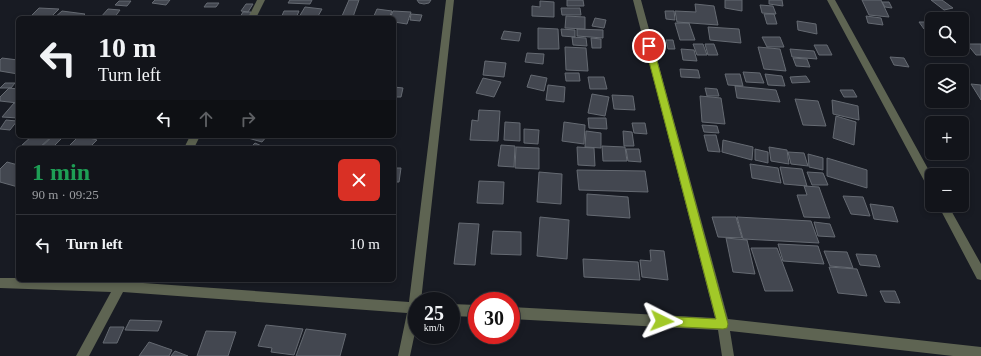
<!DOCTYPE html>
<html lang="en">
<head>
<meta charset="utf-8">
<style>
	:root { --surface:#12141a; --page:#1b1d23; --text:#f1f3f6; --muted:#9c9ea2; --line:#313339 }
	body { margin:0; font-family:"Times New Roman",serif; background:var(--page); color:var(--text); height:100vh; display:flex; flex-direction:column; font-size:15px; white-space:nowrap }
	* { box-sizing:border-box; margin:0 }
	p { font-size:13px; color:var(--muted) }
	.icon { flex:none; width:22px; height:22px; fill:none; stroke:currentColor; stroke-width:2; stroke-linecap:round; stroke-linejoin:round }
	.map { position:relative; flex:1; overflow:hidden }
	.sheet { position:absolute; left:16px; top:146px; width:380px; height:136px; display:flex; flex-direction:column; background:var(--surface); border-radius:6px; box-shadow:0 2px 6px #0003,0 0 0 1px var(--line) }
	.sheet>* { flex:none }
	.hud { position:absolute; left:16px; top:16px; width:380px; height:122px; border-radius:6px; box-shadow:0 2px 6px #0003,0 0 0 1px var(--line); background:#12141a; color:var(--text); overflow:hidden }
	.controls { position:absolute; left:925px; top:12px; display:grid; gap:8px }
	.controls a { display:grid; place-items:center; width:44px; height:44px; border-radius:6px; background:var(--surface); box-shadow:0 2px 6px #0003,0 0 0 1px var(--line); font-size:20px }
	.speed { position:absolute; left:408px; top:292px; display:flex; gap:8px; font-size:20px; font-weight:700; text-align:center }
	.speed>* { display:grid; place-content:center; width:52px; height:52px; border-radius:50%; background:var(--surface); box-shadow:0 2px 6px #0003,0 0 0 1px var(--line); line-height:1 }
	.speed small { font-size:10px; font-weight:400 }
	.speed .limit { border:6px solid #d22; background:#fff; color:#111 }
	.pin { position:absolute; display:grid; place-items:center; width:34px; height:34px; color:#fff; margin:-17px; border:2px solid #fff; border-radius:50%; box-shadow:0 1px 4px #0007 }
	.me { position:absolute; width:44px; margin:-22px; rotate:93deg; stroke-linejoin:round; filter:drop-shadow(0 0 3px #0008) }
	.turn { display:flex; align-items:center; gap:14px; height:84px; padding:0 16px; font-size:18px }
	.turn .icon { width:52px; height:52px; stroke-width:2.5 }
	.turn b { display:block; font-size:28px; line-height:34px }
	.lanes { display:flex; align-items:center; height:38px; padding:0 16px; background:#0003; justify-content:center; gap:20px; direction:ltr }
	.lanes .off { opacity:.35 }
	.round { display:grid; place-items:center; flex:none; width:42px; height:42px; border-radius:6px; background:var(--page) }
	.summary { display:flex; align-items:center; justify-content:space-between; height:68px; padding:0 16px }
	h1 { font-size:24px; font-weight:700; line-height:30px; color:#1e9e55 }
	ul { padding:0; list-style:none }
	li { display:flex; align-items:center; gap:12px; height:60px; padding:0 16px; border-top:1px solid var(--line) }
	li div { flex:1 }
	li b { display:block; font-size:15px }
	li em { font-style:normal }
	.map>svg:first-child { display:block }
	.building { fill:#434750; stroke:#656a72 }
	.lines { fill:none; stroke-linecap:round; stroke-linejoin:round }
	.minor { fill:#5e6452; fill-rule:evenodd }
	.route { fill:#a2c928; stroke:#69831a }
</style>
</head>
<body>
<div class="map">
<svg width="981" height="356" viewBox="0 0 981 356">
	<rect width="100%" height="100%" fill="#181b23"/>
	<path class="building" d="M155,0H170L166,5L152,3Z
		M290,0H312L310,4L288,3Z
		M349,0H359L353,17L342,16Z
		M417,0H431L429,3L424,4L419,3Z
		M567,0H583L584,6H567Z
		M725,0H742V11L725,8Z
		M769,0H782L783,6L769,4Z
		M862,0H881L889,17L869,15Z
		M931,0H942L953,8L944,10Z
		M119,1H131L127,6L115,5Z
		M540,1L554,2V17L532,16V6L540,7Z
		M882,2H889L892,8L885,7Z
		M207,3H219L216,7H204Z
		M246,4H253L248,12L241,11Z
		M695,4L714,6L718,25L677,22L675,11L696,12Z
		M760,5L773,6L776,14L762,13Z
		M305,7L322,9L317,18L299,17Z
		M39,8L59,9L50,18H29Z
		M561,8H580L581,15H562Z
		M108,9L120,10L114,18H100Z
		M377,9L392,11L389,18H373Z
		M62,11L85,14L81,18H54Z
		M284,11H299L296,18H281Z
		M393,11L411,12L407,24L394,22V18H390Z
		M665,11H674L675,20L666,19Z
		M243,12H251L249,17H240Z
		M411,14L422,15L420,21L410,20Z
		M764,14H774L777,24H767Z
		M566,16L585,17V29L565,28Z
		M866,16L881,18L883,25L868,23Z
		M595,18L606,20L604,28L592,26Z
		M797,21L816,24L817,34L798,30Z
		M919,22H932V30L924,29Z
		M675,23H689L695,40H680Z
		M708,27L739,29L741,43L710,40Z
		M538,28L558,29L559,49H538Z
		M561,29L575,30V37L562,36Z
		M577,29L603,30V38L577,36Z
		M504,31L521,33L519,41L501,39Z
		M572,37L586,38L587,46L573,45Z
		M762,37H780L784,47H767Z
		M591,38L601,39V48H592Z
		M666,40H673L675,49H668Z
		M693,44H703L707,55H697Z
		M705,44H714L718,55H708Z
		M967,44H981V55H976Z
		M814,45H827L832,55H819Z
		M565,47L586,48L588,71L566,70Z
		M758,47L780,49L786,71L764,69Z
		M681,49L694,50L697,61L683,60Z
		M790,49L814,51L817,59L792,57Z
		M527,53L544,54L543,64L525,62Z
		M890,57L904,58L909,67L894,65Z
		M2,58L18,60V74L0,71V60Z
		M793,58L807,59L810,67L796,66Z
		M485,61L506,63L504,77L483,75Z
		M956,65L964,66L968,71L959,70Z
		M680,69L698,70L700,78L681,77Z
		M743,72L760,73L764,83L746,82Z
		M565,73H579L580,81H566Z
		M725,74H740L743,86L728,85Z
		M765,74L782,76L785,86L768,85Z
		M531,75L547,78L544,91L527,87Z
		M806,76L810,82L792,83L790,77Z
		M588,77H604L607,89H590Z
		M483,78L501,82L494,97L476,93Z
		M5,83H15L11,88H0Z
		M971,84L981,85V100Z
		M548,85L565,87L564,102L546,100Z
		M735,86L776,90L780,102L737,98Z
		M394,87L403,88L401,97H394Z
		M9,88L18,89V103L0,101V97Z
		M705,88L717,89L719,96H707Z
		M840,90H853L857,97H844Z
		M592,94L609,97L605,116L588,113Z
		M612,95L633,96L635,110L614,109Z
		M700,96L721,98L725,124L702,122Z
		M795,99L818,101L826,126L803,125Z
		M832,100L858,106L859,120L833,114Z
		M14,103H18V118L2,117Z
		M479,110L500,111L498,141L470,140L472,120L478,121Z
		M836,116L856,122L854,145L833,138Z
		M588,118H606L607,129L589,128Z
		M6,120L17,121L10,130L0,129Z
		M505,122L520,123V141L504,140Z
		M564,122L585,125L584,144L562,141Z
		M632,123H645L647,134L634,133Z
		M702,125L717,126L719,133L704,132Z
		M524,129L539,130L538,144L524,143Z
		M586,131L601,133V148L585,147Z
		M623,131L632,132L634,146H624Z
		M704,135H716L720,152L708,151Z
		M32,136H52L39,148L22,145Z
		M53,136H64L52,148H40Z
		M79,136H82L97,140L89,148H67Z
		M241,136H267L262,142Z
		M358,136H383L382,138Z
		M723,140L753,147L752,160L722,152Z
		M255,143L266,148H250Z
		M501,145L515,146L514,167L498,166Z
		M602,146L625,147L627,161H603Z
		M516,147L539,148V169L515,168Z
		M577,147L594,148L595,166L578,165Z
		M769,147L787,150L789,164L771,161Z
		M626,149H639L641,162L628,161Z
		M755,149L768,152V163L755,160Z
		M788,152L804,153L808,166L791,164Z
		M808,154L823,158V170L809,167Z
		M827,158L867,170V188L827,176Z
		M7,162L18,165V187L0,182V169Z
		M750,164L778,168L781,183L752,178Z
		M780,167L802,169L807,186L784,184Z
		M394,168H401L399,182H394Z
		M577,170L645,171L648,192L579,190Z
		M539,172L562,174L561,204L537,202Z
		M807,172L823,173L828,185H812Z
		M479,181L504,182L503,204L477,203Z
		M804,186L819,187L830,218L804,217L797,195H807Z
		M587,194L628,197L630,218L587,215Z
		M843,196L863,197L870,216L851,214Z
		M870,204L893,207L898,222L874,219Z
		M540,217L569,220L567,259L537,256Z
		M712,217H736L742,238L718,237Z
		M737,217L811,221L819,243L743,239Z
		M814,222L830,224L835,237L818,236Z
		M459,223L479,224L475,265L454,264Z
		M493,231L521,232V255L491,254Z
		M726,238L747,240L755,274L733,272Z
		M778,244L818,246L824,264L783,261Z
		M751,248H777L793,291H765Z
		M650,250L664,251L668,280L642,277L640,260L651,261Z
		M824,251L847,252L853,268L830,266Z
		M856,254L876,255L880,267L860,265Z
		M583,259L638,262L640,280L584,277Z
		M829,267L857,269L867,296L838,293Z
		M880,291H895L900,303L885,302Z
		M130,320L162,321L158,331L125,330Z
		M266,325L303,329L294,355L271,352L272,348L258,346Z
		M110,327H124L117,343H103Z
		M306,329L346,334L340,356H296Z
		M206,331L236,332L228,356H197Z
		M149,342L172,350L169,356H139Z
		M175,351L188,356H171Z"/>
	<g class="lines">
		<path class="minor" d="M257,0H265L256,18H248Z
			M446,0H454L421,301H417V323L410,356H398L407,313L123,292L89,356H76L111,292L0,288V278H18V280L117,282L118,280H130L129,282L409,302Z
			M633,0H641L728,319L981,347V356H953L730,331L734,356H722L718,330L511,319V307L715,318Z
			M827,0H835L932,176V189L928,188Z
			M190,136H200L194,148H184Z
			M938,205H948L981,264V280L977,279Z
			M451,304L477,305V317L451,316Z"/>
	</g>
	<path class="route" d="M649,44L653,46L728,324L727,328L723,329L662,326L658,325L657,321L658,317L662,316L716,319L645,46Z"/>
</svg>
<div class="controls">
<a><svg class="icon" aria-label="search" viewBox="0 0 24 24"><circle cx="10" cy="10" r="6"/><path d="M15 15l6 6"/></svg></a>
<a><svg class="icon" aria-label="layers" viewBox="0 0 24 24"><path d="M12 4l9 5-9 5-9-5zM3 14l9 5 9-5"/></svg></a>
<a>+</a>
<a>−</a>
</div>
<div class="speed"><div>25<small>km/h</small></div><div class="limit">30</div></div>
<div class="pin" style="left:649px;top:46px;background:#d93025"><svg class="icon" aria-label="arrive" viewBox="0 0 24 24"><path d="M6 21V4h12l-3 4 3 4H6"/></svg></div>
<svg class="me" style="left:662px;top:321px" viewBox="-20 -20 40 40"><path d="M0-17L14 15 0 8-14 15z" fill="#a2c928" stroke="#fff" stroke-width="4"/></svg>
<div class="hud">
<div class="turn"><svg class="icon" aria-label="left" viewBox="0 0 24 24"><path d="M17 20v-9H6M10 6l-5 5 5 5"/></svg><div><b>10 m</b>Turn left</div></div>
<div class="lanes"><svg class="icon" aria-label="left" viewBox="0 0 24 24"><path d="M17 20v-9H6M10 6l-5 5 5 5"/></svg><svg class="icon off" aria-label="ahead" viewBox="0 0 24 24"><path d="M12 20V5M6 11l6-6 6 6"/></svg><svg class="icon off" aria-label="right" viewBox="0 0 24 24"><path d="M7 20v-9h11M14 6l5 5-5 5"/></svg></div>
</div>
<section class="sheet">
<div class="summary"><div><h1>1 min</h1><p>90 m · 09:25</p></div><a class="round" style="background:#d93025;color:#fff"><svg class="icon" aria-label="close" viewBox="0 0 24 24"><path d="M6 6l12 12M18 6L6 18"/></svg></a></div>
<ul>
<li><svg class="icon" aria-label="left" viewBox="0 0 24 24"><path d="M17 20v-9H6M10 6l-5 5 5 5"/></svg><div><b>Turn left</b></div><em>10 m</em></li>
</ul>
</section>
</div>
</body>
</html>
